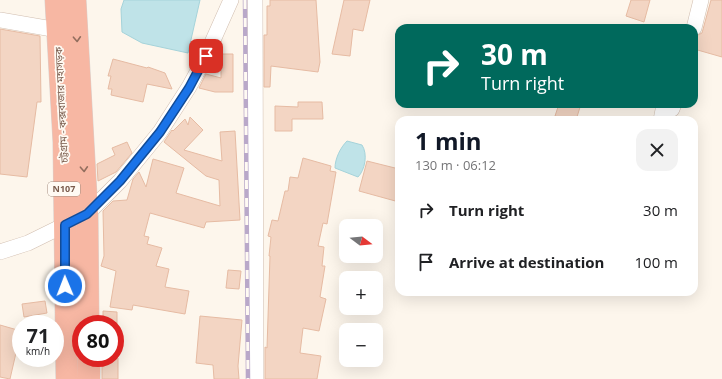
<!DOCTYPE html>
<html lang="en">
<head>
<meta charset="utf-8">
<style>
	:root { --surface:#fff; --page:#f2f2f2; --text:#202124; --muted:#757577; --accent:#111827 }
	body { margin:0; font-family:"Open Sans","Noto Sans Bengali",sans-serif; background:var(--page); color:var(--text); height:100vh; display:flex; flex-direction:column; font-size:15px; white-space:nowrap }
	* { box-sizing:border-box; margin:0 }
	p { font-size:13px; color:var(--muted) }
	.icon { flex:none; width:22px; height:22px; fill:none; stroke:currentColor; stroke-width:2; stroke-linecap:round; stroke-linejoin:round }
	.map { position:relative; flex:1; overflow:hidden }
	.panel { position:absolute; left:395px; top:116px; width:303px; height:180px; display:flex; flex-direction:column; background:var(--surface); border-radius:12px; box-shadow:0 4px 16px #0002 }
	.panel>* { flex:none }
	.guide { position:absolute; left:395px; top:24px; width:303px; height:84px; border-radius:12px; box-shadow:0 4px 16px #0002; background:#00695c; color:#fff; overflow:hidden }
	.needle { width:26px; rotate:106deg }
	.controls { position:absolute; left:339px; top:219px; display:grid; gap:8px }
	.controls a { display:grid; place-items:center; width:44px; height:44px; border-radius:8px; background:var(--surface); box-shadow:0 4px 16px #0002; font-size:20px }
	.speed { position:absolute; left:12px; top:315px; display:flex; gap:8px; font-size:20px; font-weight:700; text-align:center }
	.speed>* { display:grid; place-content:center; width:52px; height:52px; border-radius:50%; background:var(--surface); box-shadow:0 4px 16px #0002; line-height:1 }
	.speed small { font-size:10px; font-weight:400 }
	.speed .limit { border:6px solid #d22; background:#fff; color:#111 }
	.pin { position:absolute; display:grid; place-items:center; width:34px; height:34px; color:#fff; margin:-17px; border-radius:8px; box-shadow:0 2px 6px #0006 }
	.me { position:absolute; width:44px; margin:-22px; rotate:359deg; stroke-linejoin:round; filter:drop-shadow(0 0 3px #0008) }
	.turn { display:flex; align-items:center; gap:14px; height:84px; padding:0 20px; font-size:18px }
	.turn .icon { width:52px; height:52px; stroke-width:2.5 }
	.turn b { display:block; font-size:28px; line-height:34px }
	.round { display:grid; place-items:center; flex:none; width:42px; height:42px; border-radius:12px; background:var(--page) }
	.overview { display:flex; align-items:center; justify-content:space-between; height:68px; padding:0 20px }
	h1 { font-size:24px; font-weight:700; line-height:30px; color:var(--accent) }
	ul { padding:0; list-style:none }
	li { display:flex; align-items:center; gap:12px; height:52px; padding:0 20px }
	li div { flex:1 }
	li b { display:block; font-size:15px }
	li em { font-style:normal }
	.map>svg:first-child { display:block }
	.water { fill:#bfe3e8; stroke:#a5d3da }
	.building { fill:#f3d5c3; stroke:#e6bba3 }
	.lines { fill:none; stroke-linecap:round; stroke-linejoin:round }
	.street-casing { stroke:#d1beb0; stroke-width:16 }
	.highway-casing { stroke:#dad1cd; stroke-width:23 }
	.street { stroke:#fff; stroke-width:15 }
	.highway { stroke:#f7b7a3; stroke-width:22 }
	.rail-casing { stroke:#b9a8c9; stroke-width:4.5 }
	.rail { stroke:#fffaf3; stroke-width:3; stroke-dasharray:9; stroke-linecap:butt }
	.oneway { stroke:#936e5e }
	.route-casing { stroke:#114b97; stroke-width:10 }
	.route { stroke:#1a73e8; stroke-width:7 }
	.labels { text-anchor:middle; stroke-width:3.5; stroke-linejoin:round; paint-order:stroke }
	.shield { fill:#fffaf3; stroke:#a28b7f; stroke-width:1 }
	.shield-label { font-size:9px; font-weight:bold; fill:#7a5c4d }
	.street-label { font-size:10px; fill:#7a5c4d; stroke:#fffaf3 }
</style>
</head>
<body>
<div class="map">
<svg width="722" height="379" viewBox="0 0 722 379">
	<rect width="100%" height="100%" fill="#fdf6ec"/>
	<path class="water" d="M124,0H200L188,53L142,43L122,32L121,9Z
		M347,141L362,145C368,154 365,170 358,177L335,168C335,159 340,148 347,141Z"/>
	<path class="building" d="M270,0H316L320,62L318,72L271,66L270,87H264V35H267V6H270Z
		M344,0H370L363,31L353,29L350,56L332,54Z
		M631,0H650L644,22L626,16Z
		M711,0H722V57L694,49V37L702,33Z
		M0,29L40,36L41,102H37L27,177L0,174Z
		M221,54H233V92H215L199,88L206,74L221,78Z
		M113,59L147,68L148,67L165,73L172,89L147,84L143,102L111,95L112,89H108L111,76H108Z
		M298,102H322L323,119H292V131H275V106L298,107Z
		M559,104H581L576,120H568L555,116Z
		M190,117L203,130L184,150L222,161L220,132L235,131L240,220L206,222L204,228L150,213L144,236L149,237L147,244L162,248L156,266L169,269L165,287L189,291L185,314L133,305L132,310L110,307L116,271L101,266L104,256L103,211L113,201L127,200L133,179L139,172L146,187L153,159L184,168L176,193L220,206L219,180L206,176L164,142L172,130L173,131L185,119L188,125Z
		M127,142L132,153L116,172L98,181L97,164L115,155L112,148Z
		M303,158L331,166L330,171L336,172L327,224L323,223L318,246L324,247L322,266H325L320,297L326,299L319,331L303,328L300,353L321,356L317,379H265V347L267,348L270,256H269L271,237L268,236L272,220L278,221L285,191H288L290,177L298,178Z
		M367,161L399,169V202L359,191Z
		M228,270L241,271L239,289L226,288Z
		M45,301L47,313L24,317L22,304Z
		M103,311L117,312V324H103Z
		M200,316L242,320L238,366L239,379H214L213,365L196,363Z
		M0,325L21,331L10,379L0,377Z
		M102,358H118V379H102Z"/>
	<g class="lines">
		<g class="street-casing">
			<path id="street" d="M255,0L256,379
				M0,20L58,30
				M694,28L701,0
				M661,120L663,110L672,109L674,104
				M0,252L28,243L87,214L120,181L160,132L189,87L206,56L231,0"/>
		</g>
		<g class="highway-casing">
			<path id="highway" d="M56,0L64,142L67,379
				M75,0L87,214L88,324
				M89,358V379"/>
		</g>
		<use href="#street" class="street"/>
		<use href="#highway" class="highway"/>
		<g class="rail-casing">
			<path id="rail" d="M245,0L248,379"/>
		</g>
		<use href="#rail" class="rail"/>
	</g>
	<defs><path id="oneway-chevron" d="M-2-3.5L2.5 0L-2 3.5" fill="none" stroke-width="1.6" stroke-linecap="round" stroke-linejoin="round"/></defs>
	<g class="oneway">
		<use href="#oneway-chevron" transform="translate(77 39) rotate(87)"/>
		<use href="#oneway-chevron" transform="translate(84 169) rotate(87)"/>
	</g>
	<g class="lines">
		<g class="route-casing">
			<path id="route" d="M65,286V225L87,214L120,181L160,132L189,88L206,56"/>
		</g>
		<use href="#route" class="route"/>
	</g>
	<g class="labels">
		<rect class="shield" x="48" y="182" width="32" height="14" rx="3"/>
		<g class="shield-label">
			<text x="64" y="192">N107</text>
		</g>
		<g class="street-label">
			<text transform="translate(61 105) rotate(-93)" y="4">চট্টগ্রাম - কক্সবাজার মহাসড়ক</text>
		</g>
	</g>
</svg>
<div class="controls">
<a><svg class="needle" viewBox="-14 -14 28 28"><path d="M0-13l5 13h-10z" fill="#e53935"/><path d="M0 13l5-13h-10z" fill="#757577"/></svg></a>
<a>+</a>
<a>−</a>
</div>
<div class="speed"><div>71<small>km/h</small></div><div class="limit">80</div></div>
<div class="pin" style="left:206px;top:56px;background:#d93025"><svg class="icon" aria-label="arrive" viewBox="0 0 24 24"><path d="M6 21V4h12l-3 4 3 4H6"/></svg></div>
<svg class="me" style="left:65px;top:286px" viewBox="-20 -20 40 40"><circle r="17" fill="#1a73e8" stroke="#fff" stroke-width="3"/><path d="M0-11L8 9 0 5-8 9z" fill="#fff"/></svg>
<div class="guide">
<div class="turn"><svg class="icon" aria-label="right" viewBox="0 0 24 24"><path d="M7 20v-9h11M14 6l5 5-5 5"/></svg><div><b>30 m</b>Turn right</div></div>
</div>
<section class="panel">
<div class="overview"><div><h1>1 min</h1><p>130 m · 06:12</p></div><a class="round"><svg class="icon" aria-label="close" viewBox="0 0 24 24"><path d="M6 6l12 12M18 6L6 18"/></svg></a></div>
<ul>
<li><svg class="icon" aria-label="right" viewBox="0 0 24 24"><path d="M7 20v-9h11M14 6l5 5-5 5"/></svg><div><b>Turn right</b></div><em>30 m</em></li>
<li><svg class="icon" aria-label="arrive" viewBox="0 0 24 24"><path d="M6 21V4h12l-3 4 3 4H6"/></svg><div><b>Arrive at destination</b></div><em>100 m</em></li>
</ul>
</section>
</div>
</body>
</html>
